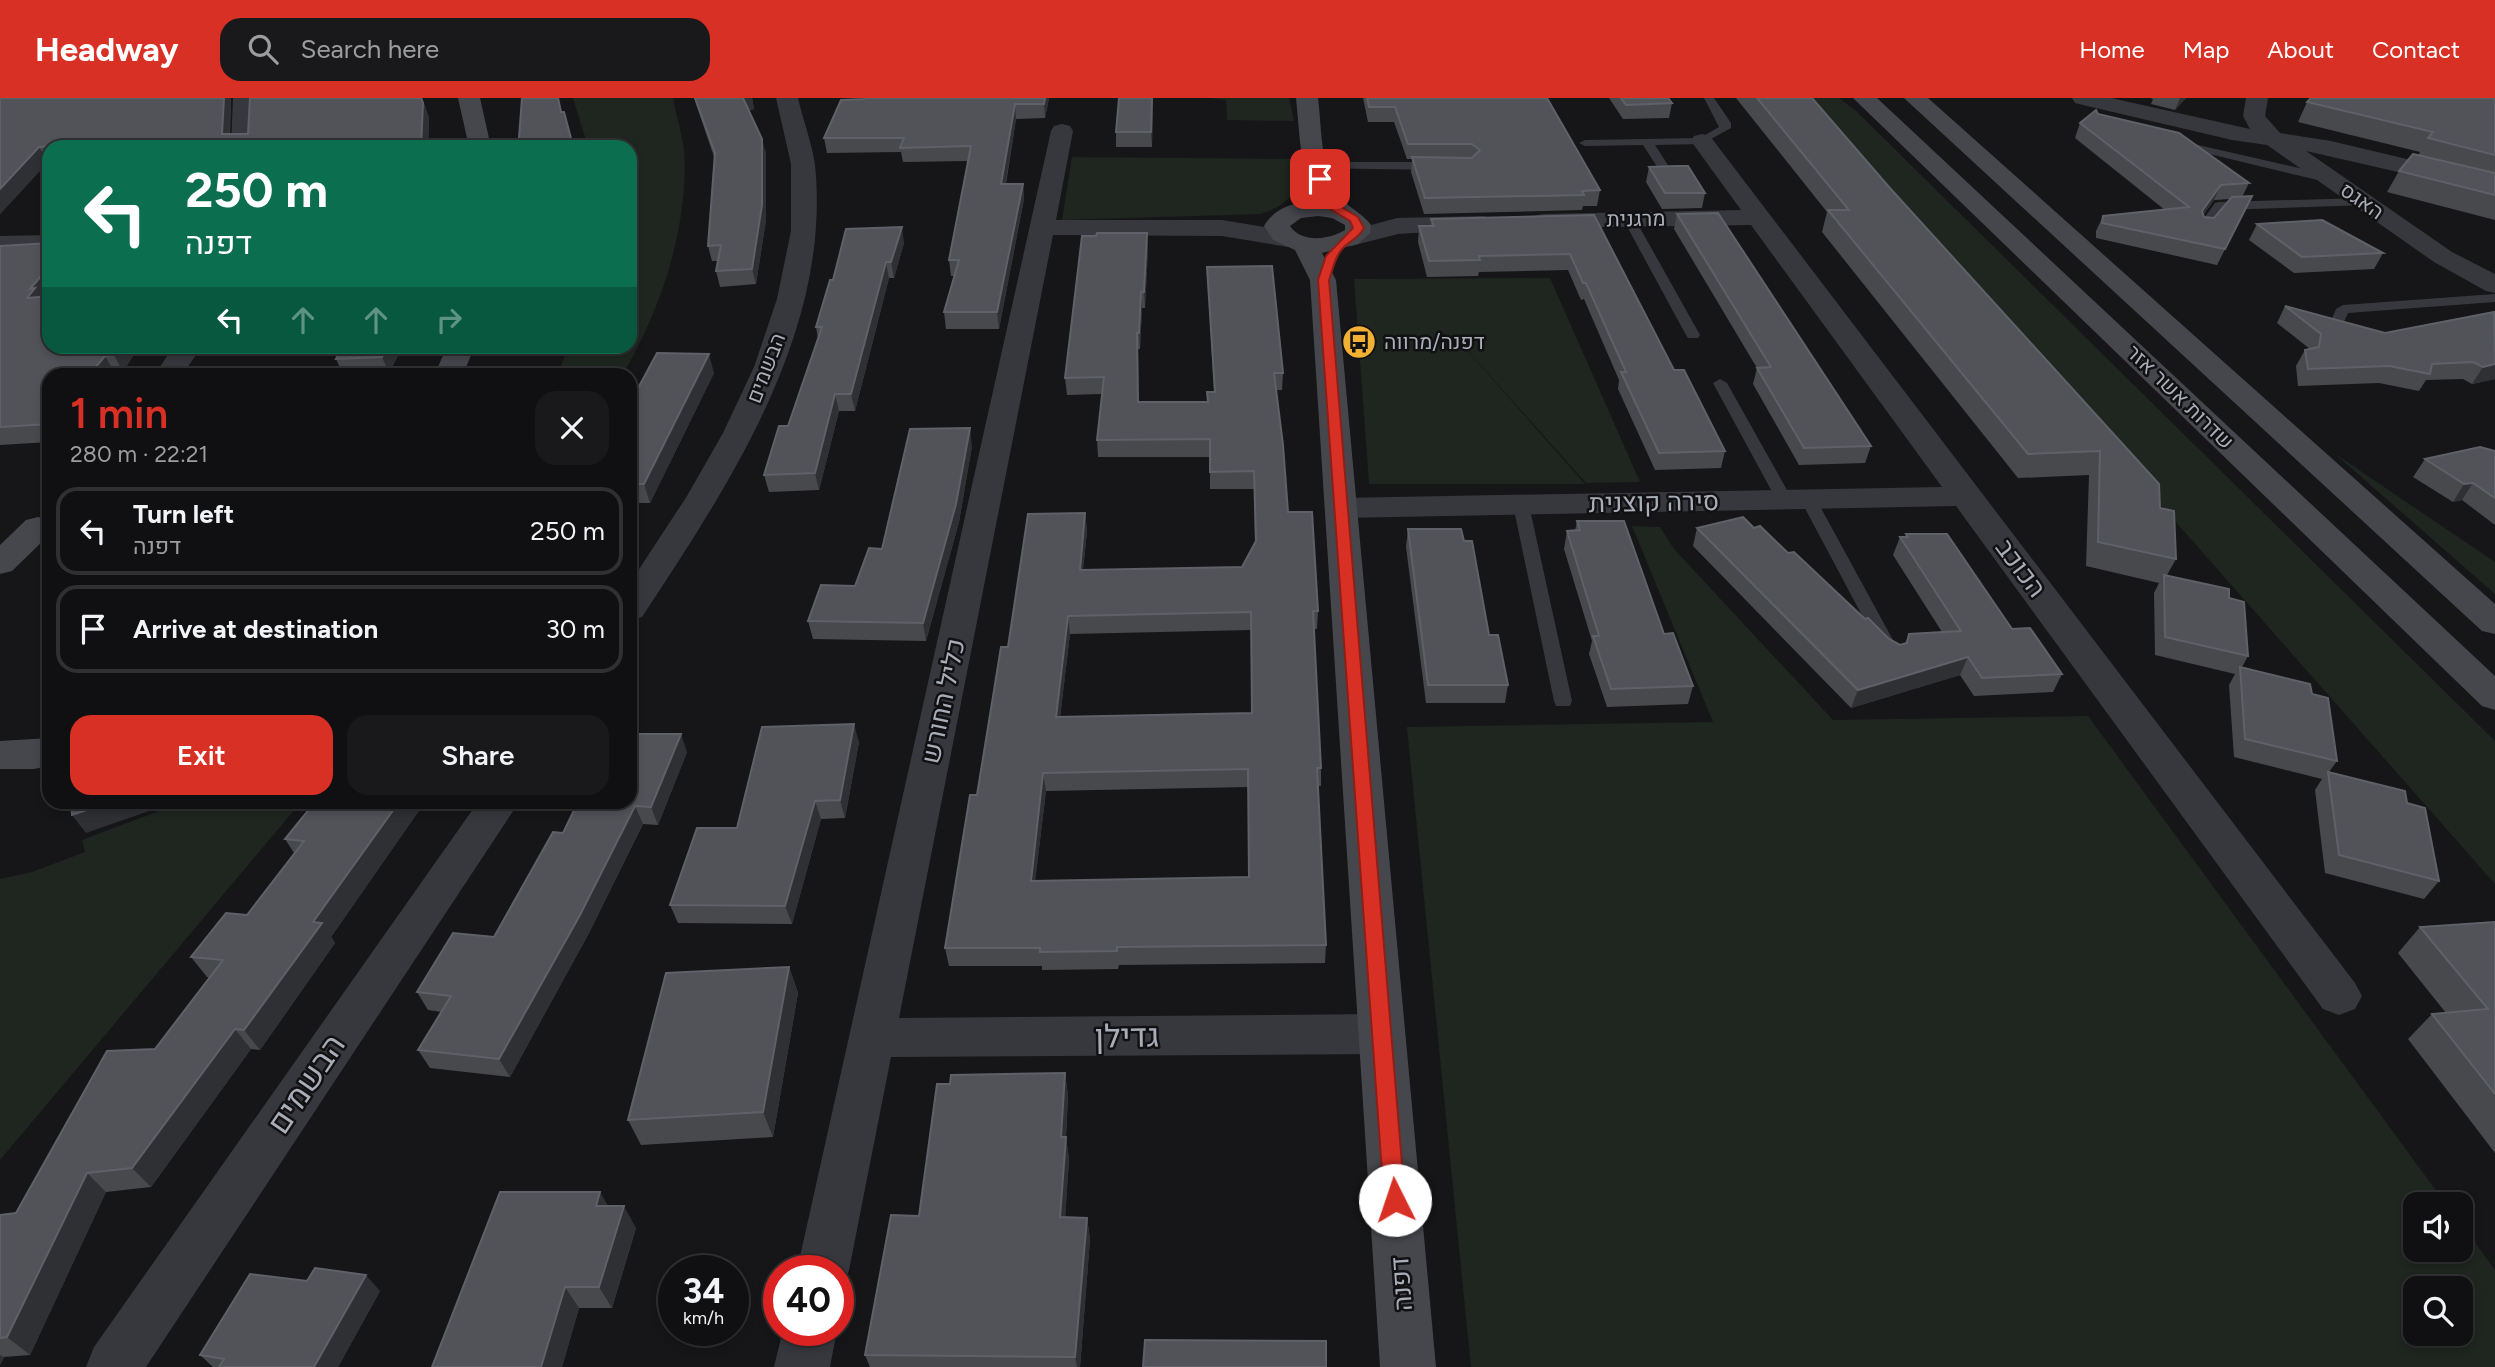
<!DOCTYPE html>
<html lang="en">
<head>
<meta charset="utf-8">
<style>
	:root { --surface:#101012; --page:#19191b; --text:#f1f3f6; --muted:#9c9d9f; --line:#303032; --accent:#d93025 }
	body { margin:0; font-family:Figtree,Heebo,sans-serif; background:var(--page); color:var(--text); height:100vh; display:flex; flex-direction:column; font-size:26px; white-space:nowrap }
	* { box-sizing:border-box; margin:0 }
	p { font-size:23px; color:var(--muted) }
	.icon { flex:none; width:38px; height:38px; fill:none; stroke:currentColor; stroke-width:2; stroke-linecap:round; stroke-linejoin:round }
	.map { position:relative; flex:1; overflow:hidden }
	.side { position:absolute; left:42px; top:270px; width:595px; height:441px; display:flex; flex-direction:column; background:var(--surface); border-radius:21px; box-shadow:0 4px 10px #0003,0 0 0 2px var(--line) }
	.side>* { flex:none }
	.top-card { position:absolute; left:42px; top:42px; width:595px; height:214px; border-radius:21px; box-shadow:0 4px 10px #0003,0 0 0 2px var(--line); background:#0b6e4f; color:#fff; overflow:hidden }
	.tools { position:absolute; left:2403px; top:1094px; display:grid; gap:14px }
	.tools a { display:grid; place-items:center; width:70px; height:70px; border-radius:14px; background:var(--surface); box-shadow:0 4px 10px #0003,0 0 0 2px var(--line); font-size:35px }
	.speed { position:absolute; left:658px; top:1157px; display:flex; gap:14px; font-size:35px; font-weight:700; text-align:center }
	.speed>* { display:grid; place-content:center; width:91px; height:91px; border-radius:50%; background:var(--surface); box-shadow:0 4px 10px #0003,0 0 0 2px var(--line); line-height:1 }
	.speed small { font-size:18px; font-weight:400 }
	.speed .limit { border:10px solid #d22; background:#fff; color:#111 }
	.pin { position:absolute; display:grid; place-items:center; width:60px; height:60px; color:#fff; margin:-30px; border-radius:14px; box-shadow:0 4px 10px #0006 }
	.me { position:absolute; width:77px; margin:-38px; rotate:356deg; stroke-linejoin:round; filter:drop-shadow(0 0 5px #0008) }
	.turn { display:flex; align-items:center; gap:24px; height:147px; padding:0 28px; font-size:32px }
	.turn .icon { width:91px; height:91px; stroke-width:2.5 }
	.turn b { display:block; font-size:49px; line-height:60px }
	.lanes { display:flex; align-items:center; height:66px; padding:0 28px; background:#0003; justify-content:center; gap:35px; direction:ltr }
	.lanes .off { opacity:.35 }
	.round { display:grid; place-items:center; flex:none; width:74px; height:74px; border-radius:21px; background:var(--page) }
	.overview { display:flex; align-items:center; justify-content:space-between; height:119px; padding:0 28px }
	h1 { font-size:42px; font-weight:600; line-height:52px; color:var(--accent) }
	.action { display:flex; gap:14px; margin-top:auto; padding:14px 28px }
	.action a { flex:1; height:80px; border-radius:21px; background:var(--accent); color:#fff; font-size:28px; font-weight:600; line-height:80px; text-align:center }
	.action a+a { background:var(--page); color:var(--text) }
	ul { padding:0; list-style:none }
	li { display:flex; align-items:center; gap:21px; height:88px; margin:0 14px 10px; padding:0 14px; border:4px solid var(--line); border-radius:21px }
	li div { flex:1 }
	li b { display:block; font-size:26px }
	li em { font-style:normal }
	header { display:flex; align-items:center; gap:42px; box-sizing:border-box; height:98px; padding:0 35px; background:var(--accent); color:#fff }
	header strong { font-size:33px }
	nav { display:flex; gap:38px; margin-inline-start:auto; font-size:24px }
	.search { width:490px; height:63px; background:var(--page); display:flex; align-items:center; gap:18px; box-sizing:border-box; padding:0 24px; border-radius:21px; color:var(--muted); font-size:26px }
	.map>svg:first-child { display:block }
	.green { fill:#1e261f; fill-rule:evenodd }
	.lines { fill:none; stroke-linecap:round; stroke-linejoin:round }
	.lane { fill:#37383d; fill-rule:evenodd }
	.street { fill:#37383d; fill-rule:evenodd }
	.secondary { fill:#45474d; fill-rule:evenodd }
	.wall { fill:#47494d; fill-rule:evenodd }
	.shaded-wall { fill:#2f3033 }
	.building { fill:#525359; stroke:#5f6168; stroke-width:2; fill-rule:evenodd }
	.route { fill:#d93025; stroke:#8d1f18; stroke-width:2 }
	.labels { text-anchor:middle; stroke-width:5; stroke-linejoin:round; paint-order:stroke }
	.far-street-label { font-size:21px; fill:#a8adb8; stroke:#111113 }
	.far-poi-label { font-size:21px; fill:#a8adb8; stroke:#111113; text-anchor:start }
	.street-label { font-size:26px; fill:#a8adb8; stroke:#111113 }
	.near-street-label { font-size:32px; fill:#a8adb8; stroke:#111113 }
</style>
</head>
<body>
<header>
<strong>Headway</strong>
<div class="search"><svg class="icon" aria-label="search" viewBox="0 0 24 24"><circle cx="10" cy="10" r="6"/><path d="M15 15l6 6"/></svg>Search here</div>
<nav><a>Home</a><a>Map</a><a>About</a><a>Contact</a></nav>
</header>
<div class="map">
<svg width="2495" height="1269" viewBox="0 0 2495 1269">
	<rect width="100%" height="100%" fill="#161618"/>
	<path class="green" d="M573,0H673C676,17 682,35 684,52C689,129 661,211 623,276H558L568,249L630,248V49H588Z
		M1210,0H1289L1294,23L1227,22L1226,2Z
		M1802,0H1839L1856,13L2495,643V786Z
		M1072,59L1300,61C1295,94 1294,105 1260,116L1062,122Z
		M1550,180L1640,384L1586,385L1449,232L1585,386H1369L1354,181Z
		M2334,355L2495,464V496Z
		M1632,428L1660,429L1674,451L1833,622L2088,618L2446,1106H2415V1152H2460L2461,1125L2495,1172V1269H1471L1407,629L1713,624ZM2415,1190H2460V1236H2415Z
		M183,704H301L0,1062V781L32,774L85,754L82,742Z"/>
	<g class="lines">
		<path class="lane" d="M1704,0H1714L1731,25V30L1702,46L1655,47L1675,78L1673,81H1665L1643,47L1585,48L1579,45L1585,42L1700,40L1719,29Z
			M2176,42L2330,77L2336,81L2330,85L2172,47L2170,45Z
			M1317,64H1437L1443,68L1437,72L1313,70L1311,68Z
			M2364,100L2368,101V107L2223,112L2207,133H2199L2197,130L2215,105L2219,104Z
			M1629,117L1635,121L1700,237L1698,240H1688L1686,237L1623,121Z
			M2495,196V204L2348,215L2340,233L2335,234L2328,230L2336,211L2343,207Z
			M1720,281L1727,285L1792,401L1790,404H1778L1776,401L1713,285Z
			M1808,396L1816,401L1899,553L1896,557H1884L1881,553L1800,401Z
			M1521,402L1529,407L1572,603L1570,608H1556L1554,603L1513,407Z"/>
		<path class="street" d="M233,0H255L253,49H231Z
			M776,0H798C803,22 812,45 815,67C832,233 729,387 642,519L630,522V485L687,398L723,335L754,269L777,201L791,133V66Z
			M2072,0H2111L2250,31L2243,18L2246,0H2268L2265,18L2280,35L2331,43L2495,82V96L2306,53L2452,154L2495,176V195L2486,193L2434,164L2267,47L2232,42L2083,7L2075,5Z
			M1062,26L1070,28L1073,33L1056,122H1222L1288,133L1297,136L1301,141L1297,146L1288,149L1222,138L1053,137L899,920L1382,916L1398,922L1405,936L1398,950L1382,956L891,959L849,1172L842,1190L838,1191V1172H797L1051,33L1054,28Z
			M1702,36L1710,38L2355,885L2362,898L2355,911L2339,917L2323,911L1956,408L1341,420L1329,417L1325,410L1329,403L1341,400L1942,389L1751,127L1543,130L1534,128L1531,123L1534,118L1543,116L1741,112L1691,43L1694,38Z
			M1483,118L1492,120L1495,125L1492,130L1398,136L1351,148L1342,145L1338,140L1342,135L1397,120Z
			M49,137V153L0,154V138Z
			M174,248H202L183,276H155Z
			M478,704H519L146,1269H86L94,1249Z
			M783,1232H837L830,1269H774Z"/>
		<path class="secondary" d="M458,0H480L491,49H469Z
			M1296,0H1318C1322,31 1320,71 1339,97C1347,110 1362,114 1371,127L1370,135L1358,146L1322,155L1336,182L1436,1269H1380L1310,182L1295,152L1273,142L1264,128C1276,108 1296,103 1318,104C1299,72 1300,36 1296,0ZM1318,118L1332,120L1345,127V132C1329,142 1301,145 1290,128L1301,120Z
			M1853,0H1877L2495,578V612L2482,608Z
			M1904,0H1928L2495,506V536L2482,533Z
			M447,248H475L463,276H435Z
			M38,419L49,422V437L12,473L0,476V447L26,422Z
			M49,640V668L34,671H0V643Z"/>
	</g>
	<path class="wall" d="M0,0H231L230,36H248L422,0L429,20L428,49H49V64H48L0,116Z
		M694,0H752L754,11L749,12L766,55V122L756,186L720,189L716,173L718,163H712L708,148L714,59Z
		M865,0H1049L1045,20L1016,21L1006,86H1023L1024,101L999,231H946L944,214L954,178H951L949,162L968,63L903,64L901,54L827,55L824,40Z
		M1153,0L1152,49H1116V34Z
		M1363,0H1547L1600,92L1597,108H1583L1582,112L1424,116L1411,74L1412,61H1407L1394,24H1368Z
		M1609,0H1668L1672,5L1669,20L1623,21Z
		M1736,0H1812L2160,410L2176,461L2167,477L2229,500L2248,558L2242,569L2312,596L2337,663L2329,674L2407,705L2439,783L2424,801L2325,775L2315,692L2322,681L2234,659L2229,587L2235,576L2155,557L2154,495L2159,485L2086,468L2089,377L2018,380L1822,134L1827,114Z
		M2150,0H2186L2175,12L2151,6L2153,1Z
		M2495,0V122L2387,94L2399,73L2418,58L2420,54L2298,24L2307,4Z
		M2098,16L2249,85L2242,99L2252,98L2217,167L2096,140V133L2103,118L2165,112L2075,40L2080,25ZM2230,101L2214,120L2204,119L2203,117L2214,102Z
		M1649,69L1705,95L1702,110L1662,111L1646,84Z
		M1677,116L1871,348L1865,365L1799,367L1753,286L1757,270L1674,131Z
		M1594,117L1674,272L1725,353L1721,370L1655,372L1618,291L1619,282L1584,201L1581,202L1568,172L1479,174L1478,178L1427,179L1418,144L1419,128H1431V121Z
		M2257,126L2383,155L2374,171L2294,175L2249,142Z
		M1147,135L1148,151L1145,210H1142L1140,251H1138V304H1208L1214,294L1207,169L1283,275L1282,292H1276L1288,414L1318,513L1317,531H1314L1321,670V688H1318L1326,847L1325,865L1119,867L1118,871L1042,872V868H949L945,850L1008,549L1085,415L1087,433L1083,472L1242,469L1255,444L1254,391H1210V359H1098L1097,342L1102,296L1067,297L1065,280L1096,138ZM1251,532L1252,615L1060,619L1070,536ZM1248,689L1249,779L1035,783L1046,693Z
		M49,145V196L48,198L49,248H139L123,274L49,276V344L0,347V148Z
		M904,145L894,180H889L855,313H839L819,392L769,394L764,377L788,328L818,241L816,229L833,182Z
		M2285,208L2385,235L2495,215V281L2472,286L2463,281L2426,282L2419,293L2379,285L2298,288L2296,268L2305,252L2310,251L2277,225Z
		M343,248H403L389,275L343,276L336,261Z
		M495,248H558L497,254Z
		M714,275L650,405H635L630,413V305Z
		M972,348L959,424L926,543L813,541L808,523L855,488L882,451Z
		M2495,353V427L2462,402L2453,404L2413,379L2425,361Z
		M1577,423L1664,536L1693,588L1688,606L1607,609L1589,556L1592,543L1564,451L1567,433H1575Z
		M1697,430H1754L1788,455L1889,541L1900,547L1905,545L1909,536L1942,534L1893,457L1900,439H1905L1906,436L2062,576L2053,594L1974,598L1960,577L1851,610L1693,448Z
		M1408,431L1464,443L1489,537L1508,587L1505,605H1426L1406,449Z
		M859,644L845,720L821,721L792,826L678,825L670,807L737,730Z
		M687,654L658,727L643,726L589,835L510,979L430,970L418,952L442,914L428,912L417,894L494,839L563,735Z
		M315,704H425L331,839L335,845L260,952L251,951L151,1089L106,1094L30,1257L4,1259L0,1267V1117L16,1115L155,951L210,880L207,879L191,859L247,817L294,755L285,741Z
		M2495,824V1055L2408,941L2432,916L2446,915L2398,855L2420,829Z
		M789,869L798,895L773,1039L641,1047L628,1022Z
		M1065,975L1068,998L1066,1039L1069,1061L1065,1119L1087,1120L1090,1141L1080,1269H870L865,1257L919,1118L950,986Z
		M608,1108L636,1130L612,1210H579L562,1269H432Z
		M380,1193L338,1269H213L200,1257Z"/>
	<path class="shaded-wall" d="M224,0H231L229,49L222,36Z
		M421,0L429,20L428,49H421Z
		M743,0H752L754,11L746,13Z
		M1045,0H1049L1045,20L1044,6Z
		M1152,0H1153L1152,49L1151,34Z
		M2180,0H2186L2175,12Z
		M1015,6L1016,21L1003,101L1001,86Z
		M762,41L766,55V122L756,186L752,171Z
		M39,49L48,64L0,116V91Z
		M1023,86L1024,101L999,231L997,214Z
		M2221,87L2214,102L2195,128L2202,113Z
		M902,129L904,145L894,180L891,164Z
		M1147,135L1148,151L1145,210L1144,194Z
		M886,164L889,180L855,313L851,296Z
		M49,169V196L43,204L27,200L30,191Z
		M1141,194L1142,210L1140,251L1139,235Z
		M1137,235L1138,251L1139,321L1138,304Z
		M119,248H139L123,274L114,257Z
		M387,248H403L389,275L382,259Z
		M709,256L714,275L650,405L644,386Z
		M105,258L115,275L113,276H90Z
		M2495,266V281L2472,286L2483,269Z
		M835,296L839,313L819,392L815,375Z
		M970,330L972,348L959,424L926,543L923,525Z
		M2473,385L2462,402L2453,404L2464,386Z
		M630,391L635,405L630,413Z
		M1085,415L1087,433L1081,490L1080,472Z
		M1068,518L1070,536L1058,637L1056,619Z
		M1968,559L1960,577L1851,610L1858,592Z
		M854,626L859,644L845,720L840,702Z
		M681,636L687,654L658,727L651,709Z
		M1043,675L1046,693L1033,801L1031,783Z
		M815,703L821,721L792,826L785,808Z
		M111,704H170L152,712L86,735L72,717Z
		M399,704H425L331,839L335,845L260,952L244,932L313,824Z
		M635,708L643,726L589,835L510,979L499,961Z
		M789,869L798,895L773,1039L763,1014Z
		M235,931L251,951L151,1089L132,1070Z
		M1065,975L1068,998L1066,1039L1069,1061L1064,1141L1060,1119L1061,1039Z
		M87,1075L106,1094L30,1257L7,1239Z
		M600,1094L613,1116L596,1108Z
		M624,1108L636,1130L612,1210L599,1189Z
		M1087,1120L1090,1141L1080,1269H1077L1075,1259Z
		M366,1177L380,1193L338,1269H314Z
		M565,1189L579,1210L562,1269H541Z
		M0,1257L4,1259L0,1267Z"/>
	<path class="building" d="M0,0H224L222,36H248L250,0H421L423,5L421,49H145L151,42L39,49L0,91Z
		M522,0H558L561,14H564L572,44L578,43L579,49H521L519,40Z
		M695,0H743L762,41V107L752,171L716,173L721,147L708,148L715,55Z
		M865,0H1045L1044,6H1015L1001,86H1023L997,214H944L959,162H949L971,48L900,50L904,40H824L841,2L864,1Z
		M1119,0H1152L1151,34H1116Z
		M1367,0H1547L1600,92L1582,93L1584,97L1425,100L1412,59L1472,60L1480,52L1472,46H1408L1395,9H1369Z
		M1621,0H1668L1672,5L1626,7Z
		M1757,0H1812L1889,89L2159,386L2160,410L2174,413L2176,461L2098,444L2100,353L2028,356L1828,112H1849Z
		M2311,0H2495V57L2428,40L2433,34L2307,4Z
		M2096,12L2098,16L2179,35L2249,85L2221,87L2202,113L2204,119L2214,120L2232,99L2252,98L2225,151L2102,125L2103,118L2189,109L2080,25Z
		M2413,56L2495,75V97L2399,73Z
		M1676,68H1688L1705,95H1665L1649,69Z
		M1718,115L1871,348L1804,350L1757,270L1771,269L1677,116Z
		M1594,117L1674,272H1684L1725,353L1659,355L1621,274H1626L1586,185H1583L1570,156L1479,158L1480,162L1429,163L1419,128H1434L1431,121Z
		M2322,122L2383,155L2302,159L2257,126Z
		M902,129L891,164H886L851,296H835L815,375L764,377L779,328H788L822,229H816L830,182H833L846,131Z
		M1097,135H1147L1144,194H1141L1139,235H1137L1138,304H1208L1207,294H1215L1207,169L1272,168L1283,275H1274L1283,347L1288,414H1312L1318,513H1313L1321,670H1317L1326,847L1117,849V853L1040,854V850H945L970,697H977L1001,549H1008L1028,416L1085,415L1080,472L1242,469L1256,443L1254,373L1210,374V341L1097,342L1104,279L1065,280L1082,138H1096ZM1251,514L1252,615L1056,619L1068,518ZM1248,671L1249,779L1031,783L1043,675Z
		M49,145V169L30,191L35,190L27,200L49,198V248H119L114,257L105,258L90,276H49V326L0,329V148Z
		M2285,208L2385,235L2494,214L2495,266L2483,269L2473,264L2432,266L2430,276L2389,268L2308,271L2305,252L2319,249L2321,236Z
		M343,248H387L382,259L336,261Z
		M657,255L709,256L644,386H630V305Z
		M970,330L956,406L923,525L808,523L821,487L855,488L869,450L882,451L910,331Z
		M2480,349L2495,353V400L2473,385L2464,386L2425,361Z
		M1743,419L1754,430L1760,428L1788,455L1794,454L1865,521L1868,520L1889,541L1900,547L1907,545L1909,536L1961,533L1900,439H1908L1906,436H1947L2012,531L2030,530L2062,576L1982,580L1968,559L1858,592L1697,430Z
		M1577,423H1624L1664,536L1673,535L1693,588L1611,591L1593,538H1599L1567,433L1580,432Z
		M1408,431H1461L1464,443H1472L1489,537H1498L1508,587H1428Z
		M2164,477L2229,491V500L2244,504L2248,558L2165,539Z
		M2240,569L2310,586L2312,596L2328,600L2337,663L2245,641Z
		M854,626L840,702L815,703L785,808L670,807L697,730H737L762,629Z
		M630,636H681L651,709L635,708L580,817L499,961L418,952L451,898L417,894L453,835L494,839L553,734L563,735L578,704H630Z
		M2328,674L2405,693L2407,705L2425,710L2439,783L2339,757Z
		M71,704H111L72,717Z
		M315,704H399L313,824L322,825L244,932L235,931L132,1070L87,1075L7,1239L0,1240V1117L16,1115L107,953L155,951L223,862L191,859L226,815L247,817L304,743L285,741Z
		M2495,824V996L2432,916L2488,911L2420,829Z
		M789,869L763,1014L628,1022L666,875Z
		M1065,975L1061,1039H1066L1060,1119L1087,1120L1075,1259L865,1257L891,1117L919,1118L937,986H950L951,977Z
		M500,1094H600L596,1108H624L599,1189H565L541,1269H432Z
		M315,1170L366,1177L314,1269H219L224,1261L200,1257L250,1176L307,1183Z
		M1145,1242L1326,1243V1269H1143Z"/>
	<path class="route" d="M1316,79H1323L1338,107L1358,119L1364,130C1358,141 1351,142 1343,150C1335,158 1333,171 1329,182L1405,1102L1402,1109L1395,1112L1387,1109L1384,1102L1318,182L1326,158L1353,130L1350,123L1330,111L1315,81Z"/>
	<defs>
		<g id="bus-disc" transform="scale(1.75)"><circle r="9.5" fill="#f2b134" stroke="#111113"/><path d="M-5-6H5V4H4V6H2V4H-2V6H-4V4H-5ZM-3.5-4V0h7V-4ZM-3.5 1.2v1.5H-2V1.2ZM2 1.2v1.5H3.5V1.2Z" fill="#111"/></g>
	</defs>
	<g fill-rule="evenodd">
		<use href="#bus-disc" x="1359" y="244"/>
	</g>
	<g class="labels">
		<g class="far-street-label">
			<text transform="translate(2362 103) rotate(35)" y="7">האגס</text>
			<text transform="translate(1636 121) rotate(-1)" y="7">מרגנית</text>
			<text transform="translate(766 270) rotate(-69)" y="7">הבשמים</text>
			<text transform="translate(2180 299) rotate(44)" y="7">שדרות אשר אזר</text>
		</g>
		<g class="far-poi-label">
			<text x="1384" y="251">דפנה/מרווה</text>
		</g>
		<g class="street-label">
			<text transform="translate(1654 404) rotate(-1)" y="9">סירה קוצנית</text>
			<text transform="translate(2021 470) rotate(53)" y="9">הכוכב</text>
			<text transform="translate(943 603) rotate(-78)" y="9">כליל החורש</text>
			<text transform="translate(1401 1186) rotate(-94)" y="9">דפנה</text>
		</g>
		<g class="near-street-label">
			<text transform="translate(1127 938) rotate(-1)" y="11">גדילן</text>
			<text transform="translate(306 986) rotate(-56)" y="11">הבשמים</text>
		</g>
	</g>
</svg>
<div class="tools">
<a><svg class="icon" aria-label="sound" viewBox="0 0 24 24"><path d="M4 9h4l5-4v14l-5-4H4zM17 9q2 3 0 6"/></svg></a>
<a><svg class="icon" aria-label="search" viewBox="0 0 24 24"><circle cx="10" cy="10" r="6"/><path d="M15 15l6 6"/></svg></a>
</div>
<div class="speed"><div>34<small>km/h</small></div><div class="limit">40</div></div>
<div class="pin" style="left:1320px;top:81px;background:#d93025"><svg class="icon" aria-label="arrive" viewBox="0 0 24 24"><path d="M6 21V4h12l-3 4 3 4H6"/></svg></div>
<svg class="me" style="left:1395px;top:1102px" viewBox="-20 -20 40 40"><circle r="19" fill="#fff"/><path d="M0-13L10 11 0 6-10 11z" fill="#d93025"/></svg>
<div class="top-card">
<div class="turn"><svg class="icon" aria-label="left" viewBox="0 0 24 24"><path d="M17 20v-9H6M10 6l-5 5 5 5"/></svg><div><b>250 m</b>דפנה</div></div>
<div class="lanes"><svg class="icon" aria-label="left" viewBox="0 0 24 24"><path d="M17 20v-9H6M10 6l-5 5 5 5"/></svg><svg class="icon off" aria-label="ahead" viewBox="0 0 24 24"><path d="M12 20V5M6 11l6-6 6 6"/></svg><svg class="icon off" aria-label="ahead" viewBox="0 0 24 24"><path d="M12 20V5M6 11l6-6 6 6"/></svg><svg class="icon off" aria-label="right" viewBox="0 0 24 24"><path d="M7 20v-9h11M14 6l5 5-5 5"/></svg></div>
</div>
<section class="side">
<div class="overview"><div><h1>1 min</h1><p>280 m · 22:21</p></div><a class="round"><svg class="icon" aria-label="close" viewBox="0 0 24 24"><path d="M6 6l12 12M18 6L6 18"/></svg></a></div>
<ul>
<li><svg class="icon" aria-label="left" viewBox="0 0 24 24"><path d="M17 20v-9H6M10 6l-5 5 5 5"/></svg><div><b>Turn left</b><p>דפנה</p></div><em>250 m</em></li>
<li><svg class="icon" aria-label="arrive" viewBox="0 0 24 24"><path d="M6 21V4h12l-3 4 3 4H6"/></svg><div><b>Arrive at destination</b></div><em>30 m</em></li>
</ul>
<div class="action"><a>Exit</a><a>Share</a></div>
</section>
</div>
</body>
</html>
